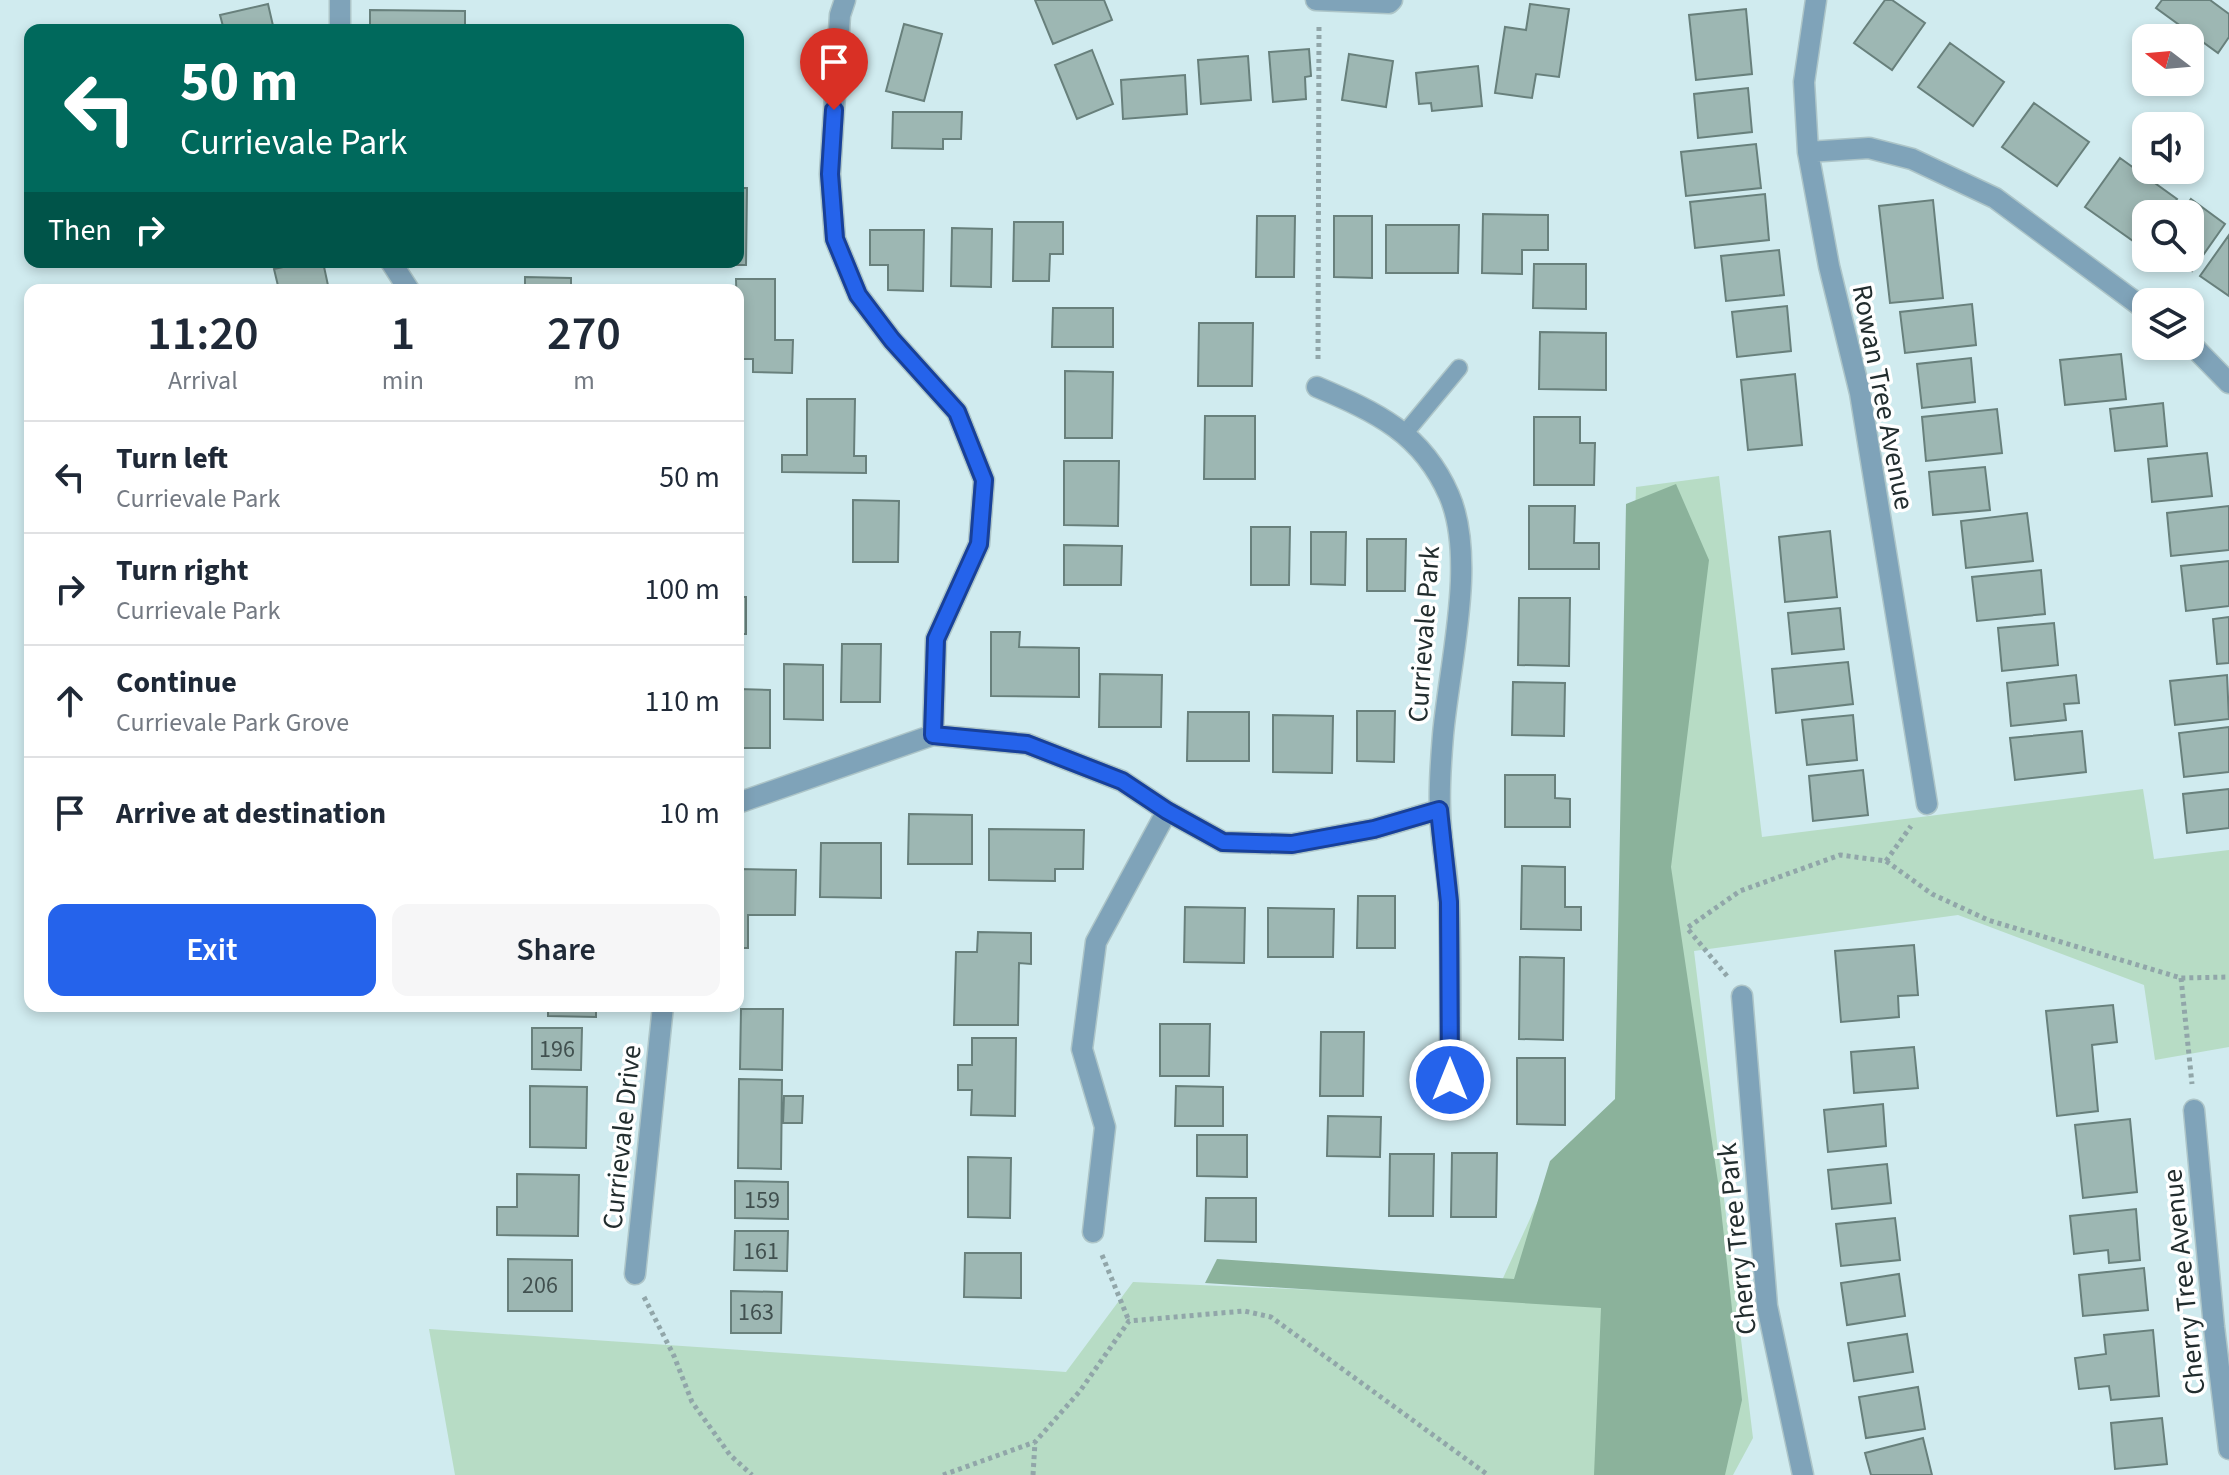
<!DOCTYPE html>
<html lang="en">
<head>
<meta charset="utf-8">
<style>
	:root { --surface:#fff; --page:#f6f6f7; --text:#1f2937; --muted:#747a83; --line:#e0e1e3; --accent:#2563eb }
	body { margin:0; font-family:"Source Sans 3",sans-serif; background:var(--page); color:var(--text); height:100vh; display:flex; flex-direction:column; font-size:30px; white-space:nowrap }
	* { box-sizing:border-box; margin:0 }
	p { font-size:26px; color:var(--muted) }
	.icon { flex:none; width:44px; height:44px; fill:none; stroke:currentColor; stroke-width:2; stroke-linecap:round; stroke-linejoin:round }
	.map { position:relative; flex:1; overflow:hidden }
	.sheet { position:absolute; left:24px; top:284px; width:720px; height:728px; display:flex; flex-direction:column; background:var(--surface); border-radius:16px; box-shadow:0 4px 12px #0003 }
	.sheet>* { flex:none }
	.guide { position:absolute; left:24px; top:24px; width:720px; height:244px; border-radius:16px; box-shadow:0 4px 12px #0003; background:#00695c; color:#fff; overflow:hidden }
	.needle { width:52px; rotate:286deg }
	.tools { position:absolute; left:2132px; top:24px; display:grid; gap:16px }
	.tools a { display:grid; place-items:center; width:72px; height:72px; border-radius:16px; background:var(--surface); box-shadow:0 4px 12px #0003; font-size:40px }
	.pin { position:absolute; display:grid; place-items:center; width:68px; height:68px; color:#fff; margin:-82px -34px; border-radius:50% 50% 50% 0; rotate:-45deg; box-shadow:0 0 8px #0007 }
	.pin .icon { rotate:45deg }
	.me { position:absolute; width:88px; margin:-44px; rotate:0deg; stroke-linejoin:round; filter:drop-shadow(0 0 6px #0008) }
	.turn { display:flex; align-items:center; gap:28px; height:168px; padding:0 24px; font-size:36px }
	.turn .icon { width:104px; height:104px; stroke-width:2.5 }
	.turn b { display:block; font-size:56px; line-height:68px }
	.then { display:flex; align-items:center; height:76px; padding:0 24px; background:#0003; gap:16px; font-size:30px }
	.eta { display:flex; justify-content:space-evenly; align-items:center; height:136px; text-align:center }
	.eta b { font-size:48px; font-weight:600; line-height:56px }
	.action { display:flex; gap:16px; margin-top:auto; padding:16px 24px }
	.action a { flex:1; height:92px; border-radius:16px; background:var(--accent); color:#fff; font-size:32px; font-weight:600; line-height:92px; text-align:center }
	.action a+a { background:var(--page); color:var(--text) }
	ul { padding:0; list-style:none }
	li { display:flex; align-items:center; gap:24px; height:112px; padding:0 24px; border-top:2px solid var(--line) }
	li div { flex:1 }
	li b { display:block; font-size:30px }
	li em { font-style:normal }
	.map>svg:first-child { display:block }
	.green { fill:#b7dcc5 }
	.forest { fill:#8bb29b }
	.building { fill:#9db7b3; stroke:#68807c; stroke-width:2 }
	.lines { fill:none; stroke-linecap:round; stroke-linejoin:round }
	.service-casing { stroke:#adc5c8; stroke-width:19 }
	.minor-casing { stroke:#adc5c8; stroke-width:23 }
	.path { stroke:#91a6a9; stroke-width:5; stroke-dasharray:4 4; stroke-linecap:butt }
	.service { stroke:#7fa3b9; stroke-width:16 }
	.minor { stroke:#7fa3b9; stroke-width:20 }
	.route-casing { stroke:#184099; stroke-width:20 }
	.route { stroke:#2563eb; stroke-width:14 }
	.labels { text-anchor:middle; stroke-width:7; stroke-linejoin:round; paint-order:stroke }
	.number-label { font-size:24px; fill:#41504f }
	.street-label { font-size:28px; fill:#222d2e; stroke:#fff }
</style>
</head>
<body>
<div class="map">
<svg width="2229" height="1475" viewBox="0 0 2229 1475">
	<rect width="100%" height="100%" fill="#d0ebef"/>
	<path class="green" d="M1719,476L1762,837L2143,789L2154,859L2229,850V1047L2155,1060L2144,985L1958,915L1694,951L1753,1438L1733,1475H455L429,1329L1066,1372L1133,1282L1494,1298L1554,1166L1616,1107L1636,487Z"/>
	<path class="forest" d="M1676,484L1709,560L1671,867L1718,1182L1742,1400L1725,1475H1594L1601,1308L1205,1283L1217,1259L1514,1279L1550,1161L1615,1099L1626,504Z"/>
	<path class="building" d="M1035,0H1104L1112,20L1053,44Z
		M1885,0H1892L1925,23L1892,70L1854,43Z
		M2162,0H2210L2229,14V37L2218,53L2156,8Z
		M268,4L274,30H224L220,15Z
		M1530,4L1569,9L1559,77L1536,74L1532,98L1495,93L1505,27L1526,30Z
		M1746,9L1752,74L1696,80L1689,15Z
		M370,10L465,11V30H370Z
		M904,24L942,34L924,101L886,91Z
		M602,25L691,30H602Z
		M1950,43L2004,82L1973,126L1918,87Z
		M1309,49L1311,76L1305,77L1306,99L1273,102L1269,52Z
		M1092,50L1113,104L1077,119L1055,65Z
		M1349,54L1393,61L1386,107L1342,100Z
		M1248,56L1251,100L1201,104L1198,60Z
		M1478,66L1482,106L1432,111L1431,103L1419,104L1416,73Z
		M1185,75L1187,114L1123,119L1121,80Z
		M1748,88L1752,132L1698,138L1694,94Z
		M2034,103L2089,142L2057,186L2002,147Z
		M893,112H962L961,139H943V149L892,148Z
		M1756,144L1761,188L1686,196L1681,152Z
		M2120,158L2177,199L2166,214H2146V243L2143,248L2085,207Z
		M738,188H747L746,265H704V262H738Z
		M1765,194L1769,240L1695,248L1690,202Z
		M2191,199L2225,224L2192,271L2174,258H2190V214H2180Z
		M1933,200L1943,298L1890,303L1879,206Z
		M1483,214L1548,215V250H1522V274L1482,273Z
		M1257,216H1295L1294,277H1256Z
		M1334,216H1372V278L1334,277Z
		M1014,222H1063V254H1050L1049,281H1013Z
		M1386,225H1459L1458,273H1386Z
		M952,228L992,229L991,287L951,286Z
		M870,230H924L923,291L888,290V265H870Z
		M2229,235V296L2200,276Z
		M1779,250L1784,295L1726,301L1721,256Z
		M306,262H323L329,290H279L274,269Z
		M1534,264H1586V309L1533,308Z
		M525,277L571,278V290H525Z
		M736,279H775V340H793L792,373L753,372V359H738Z
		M1972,304L1976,345L1905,353L1900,312Z
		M1787,306L1791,351L1737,357L1732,312Z
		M1053,308H1113V347H1052Z
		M1199,323H1253L1252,386H1198Z
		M1540,332L1606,333V390L1539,389Z
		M2121,354L2126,399L2065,405L2060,360Z
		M1971,358L1975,402L1922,408L1917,364Z
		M1065,371L1113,372L1112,438H1065Z
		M1795,374L1802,445L1748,450L1741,380Z
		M807,399H855L854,456H866V473L782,472V455H807Z
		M2163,403L2167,446L2115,451L2110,409Z
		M1997,409L2002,453L1926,461L1922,417Z
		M1205,416H1255V479H1204Z
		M1534,417H1580V443H1595L1594,485H1534Z
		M2207,453L2212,496L2152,502L2148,459Z
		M1064,461H1119L1118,526L1064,525Z
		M1985,467L1990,510L1933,515L1929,472Z
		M853,500L899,501L898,562H853Z
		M1529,506H1575L1574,543H1599V569H1529Z
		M2229,506V550L2171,556L2167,513Z
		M2027,513L2033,561L1966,568L1961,521Z
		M1251,527H1290L1289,585H1251Z
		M1830,531L1837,597L1785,602L1779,537Z
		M1311,532H1346L1345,585L1311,584Z
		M1367,539H1406L1405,591H1367Z
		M1064,545L1122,546L1121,585H1064Z
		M2229,561V606L2186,611L2181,566Z
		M2041,570L2045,614L1977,621L1972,577Z
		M738,597H746V634H738Z
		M1519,598H1570L1569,666L1518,665Z
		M1840,608L1844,649L1792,654L1788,613Z
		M2229,617V663L2217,664L2213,619Z
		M2054,623L2058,665L2002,671L1998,628Z
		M991,632H1020L1019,647L1079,648V697L991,696Z
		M842,644H881L880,702H841Z
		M1848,662L1853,704L1776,713L1772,669Z
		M784,664L823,665V720L784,719Z
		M1100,674L1162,675L1161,727H1099Z
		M2076,675L2079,703L2064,704L2066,720L2011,726L2007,683Z
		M2227,675L2229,719L2175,725L2170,681Z
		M1513,682L1565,683L1564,736L1512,735Z
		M738,689L770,690V748H738Z
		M1357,711H1395L1394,762L1357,761Z
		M1188,712H1249V761H1187Z
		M1273,715L1333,716L1332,773L1273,772Z
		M1853,715L1857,760L1807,765L1802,720Z
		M2229,727V772L2184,777L2179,733Z
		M2082,731L2086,772L2015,780L2010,738Z
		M1863,770L1868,815L1813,821L1809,776Z
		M1505,775H1555V798L1570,799V827H1505Z
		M2229,789V828L2187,833L2183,794Z
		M909,814L972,815V864H908Z
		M989,829L1084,830L1083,869H1055V881L989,880Z
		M821,843H881V898L820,897Z
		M1522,866L1565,867V907H1581V930L1521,929Z
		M738,869L796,870L795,915H748V948H738Z
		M1358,896H1395V948H1357Z
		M1185,907L1245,908L1244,963L1184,962Z
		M1268,908L1334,909L1333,957H1268Z
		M978,932L1031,933V964L1019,963L1018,1025H954L956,952H977Z
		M1914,945L1918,995L1898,996L1899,1017L1841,1022L1835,951Z
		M1520,957L1564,958L1563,1040L1519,1039Z
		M2113,1005L2117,1042L2092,1045L2098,1111L2057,1116L2046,1011Z
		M548,1006H596V1017L548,1016Z
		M741,1009H783L782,1070L740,1069Z
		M1160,1024H1210L1209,1076H1160Z
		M532,1028H582L581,1070L532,1069Z
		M1321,1032H1364L1363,1096H1320Z
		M972,1038H1016L1015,1116L971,1115L972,1090H958V1065H972Z
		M1914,1047L1918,1088L1854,1093L1851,1052Z
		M1517,1058H1565V1125L1517,1124Z
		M739,1079L782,1080L781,1169L738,1168Z
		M530,1086L587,1087L586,1148L530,1147Z
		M1176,1086L1223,1087V1126H1175Z
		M784,1096H803L802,1123H783Z
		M1883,1104L1886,1146L1828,1152L1824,1110Z
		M1328,1116L1381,1117L1380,1157L1327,1156Z
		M2130,1119L2137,1192L2083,1198L2075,1125Z
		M1197,1135H1247V1177L1197,1176Z
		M1452,1153H1497L1496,1217H1451Z
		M1390,1154H1434L1433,1216H1389Z
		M968,1157L1011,1158L1010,1218L968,1217Z
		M1887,1164L1891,1203L1832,1209L1828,1170Z
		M517,1174L579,1175L578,1236L497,1235V1207H517Z
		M735,1181L788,1182V1219L735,1218Z
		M1206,1198H1256V1242L1205,1241Z
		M2136,1209L2140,1260L2109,1263L2108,1250L2074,1254L2070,1216Z
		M1895,1218L1900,1260L1841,1266L1836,1224Z
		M735,1231H788L787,1271L734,1270Z
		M965,1253H1021V1298L964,1297Z
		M508,1259L572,1260V1311H508Z
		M2144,1268L2148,1310L2083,1316L2079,1275Z
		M1899,1274L1905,1316L1847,1325L1841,1283Z
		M731,1291L782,1292L781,1333H731Z
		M2153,1330L2159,1396L2111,1400L2109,1386L2079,1389L2075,1358L2106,1354L2104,1335Z
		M1907,1334L1913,1372L1854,1381L1848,1343Z
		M1918,1387L1925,1429L1866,1438L1859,1397Z
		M2162,1418L2167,1464L2115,1469L2111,1423Z
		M1923,1438L1932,1475H1871L1865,1453Z"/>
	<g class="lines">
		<g class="service-casing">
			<path id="service" d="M1405,433L1459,368"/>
		</g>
		<g class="minor-casing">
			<path id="minor" d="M340,0V30
				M845,0L840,15L830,174L835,239L858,295L892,340L957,412L984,480L979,544L936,639L933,735
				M1316,0L1389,3L1392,0
				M1816,0L1804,82L1808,152L1829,266L1860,393L1927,804
				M1808,152L1869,148L1912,159L1995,198L2146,310
				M391,262L409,290
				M2190,343L2229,383
				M1317,387C1376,412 1422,433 1449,495C1477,559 1449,666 1443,735C1441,759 1439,784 1440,808C1440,840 1448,872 1449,904C1451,963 1450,1022 1450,1080
				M738,803L933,735L1027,744L1122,781L1167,811L1223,842L1292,844L1374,829L1439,810
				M1742,996L1767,1306L1803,1475
				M2194,1110L2214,1327L2229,1449
				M1093,1232L1105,1127L1082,1049L1096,942L1167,811
				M635,1274L663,1006"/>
		</g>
		<path class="path" d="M1318,359L1319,25
			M1886,861L1911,826
			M1727,976L1687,928L1740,891L1840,855L1886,861L1932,894L1988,920L2181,978L2229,977
			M2181,978L2192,1084
			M1102,1255L1129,1321
			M644,1297L674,1356L692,1402L730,1455L752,1475
			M943,1475L1035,1442L1080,1391L1129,1321L1244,1311L1271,1317L1488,1475
			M1033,1475L1035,1442"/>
		<use href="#service" class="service"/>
		<use href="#minor" class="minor"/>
	</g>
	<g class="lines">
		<g class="route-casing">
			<path id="route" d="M834,110L830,174L835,239L858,295L892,340L957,412L984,480L979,544L936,639L933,735L1027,744L1122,781L1167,811L1223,842L1292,844L1374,829L1439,810L1449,902L1450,1080"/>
		</g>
		<use href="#route" class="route"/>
	</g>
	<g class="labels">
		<g class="number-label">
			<text x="557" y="1057">196</text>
			<text x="762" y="1208">159</text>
			<text x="761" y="1259">161</text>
			<text x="540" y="1293">206</text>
			<text x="756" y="1320">163</text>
		</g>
		<g class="street-label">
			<text transform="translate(1884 397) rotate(79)" y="10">Rowan Tree Avenue</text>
			<text transform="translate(1423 634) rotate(-86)" y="10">Currievale Park</text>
			<text transform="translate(621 1137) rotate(-84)" y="10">Currievale Drive</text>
			<text transform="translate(1736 1239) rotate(-96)" y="10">Cherry Tree Park</text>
			<text transform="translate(2183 1282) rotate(-96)" y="10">Cherry Tree Avenue</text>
		</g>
	</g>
</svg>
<div class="tools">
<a><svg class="needle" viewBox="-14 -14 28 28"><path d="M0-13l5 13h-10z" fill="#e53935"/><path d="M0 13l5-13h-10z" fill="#747a83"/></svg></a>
<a><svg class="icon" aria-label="sound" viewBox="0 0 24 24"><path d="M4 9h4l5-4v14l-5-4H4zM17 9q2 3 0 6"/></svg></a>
<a><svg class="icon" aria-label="search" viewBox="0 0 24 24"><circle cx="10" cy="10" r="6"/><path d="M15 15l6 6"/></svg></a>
<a><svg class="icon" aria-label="layers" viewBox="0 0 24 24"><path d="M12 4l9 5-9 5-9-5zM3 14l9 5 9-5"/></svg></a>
</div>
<div class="pin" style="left:834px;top:110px;background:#d93025"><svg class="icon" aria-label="arrive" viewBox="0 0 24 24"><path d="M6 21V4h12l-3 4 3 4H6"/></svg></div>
<svg class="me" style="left:1450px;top:1080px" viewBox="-20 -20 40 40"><circle r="17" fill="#2563eb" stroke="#fff" stroke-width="3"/><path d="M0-11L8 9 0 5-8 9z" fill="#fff"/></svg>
<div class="guide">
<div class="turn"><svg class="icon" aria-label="left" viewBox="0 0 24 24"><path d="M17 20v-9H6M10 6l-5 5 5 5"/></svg><div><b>50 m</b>Currievale Park</div></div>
<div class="then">Then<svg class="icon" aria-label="right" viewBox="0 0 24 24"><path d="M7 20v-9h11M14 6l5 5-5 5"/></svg></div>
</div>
<section class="sheet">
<div class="eta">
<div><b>11:20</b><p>Arrival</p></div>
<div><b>1</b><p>min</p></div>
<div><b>270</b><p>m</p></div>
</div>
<ul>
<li><svg class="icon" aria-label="left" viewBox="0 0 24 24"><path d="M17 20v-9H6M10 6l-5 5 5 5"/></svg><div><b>Turn left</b><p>Currievale Park</p></div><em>50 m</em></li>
<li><svg class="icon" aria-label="right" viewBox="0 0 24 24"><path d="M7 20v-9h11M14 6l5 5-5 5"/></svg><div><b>Turn right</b><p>Currievale Park</p></div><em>100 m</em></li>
<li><svg class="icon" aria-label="ahead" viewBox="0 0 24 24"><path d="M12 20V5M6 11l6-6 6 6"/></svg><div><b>Continue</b><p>Currievale Park Grove</p></div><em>110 m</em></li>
<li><svg class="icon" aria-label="arrive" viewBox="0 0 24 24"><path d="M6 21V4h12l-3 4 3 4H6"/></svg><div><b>Arrive at destination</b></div><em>10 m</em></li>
</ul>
<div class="action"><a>Exit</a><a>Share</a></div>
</section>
</div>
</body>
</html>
